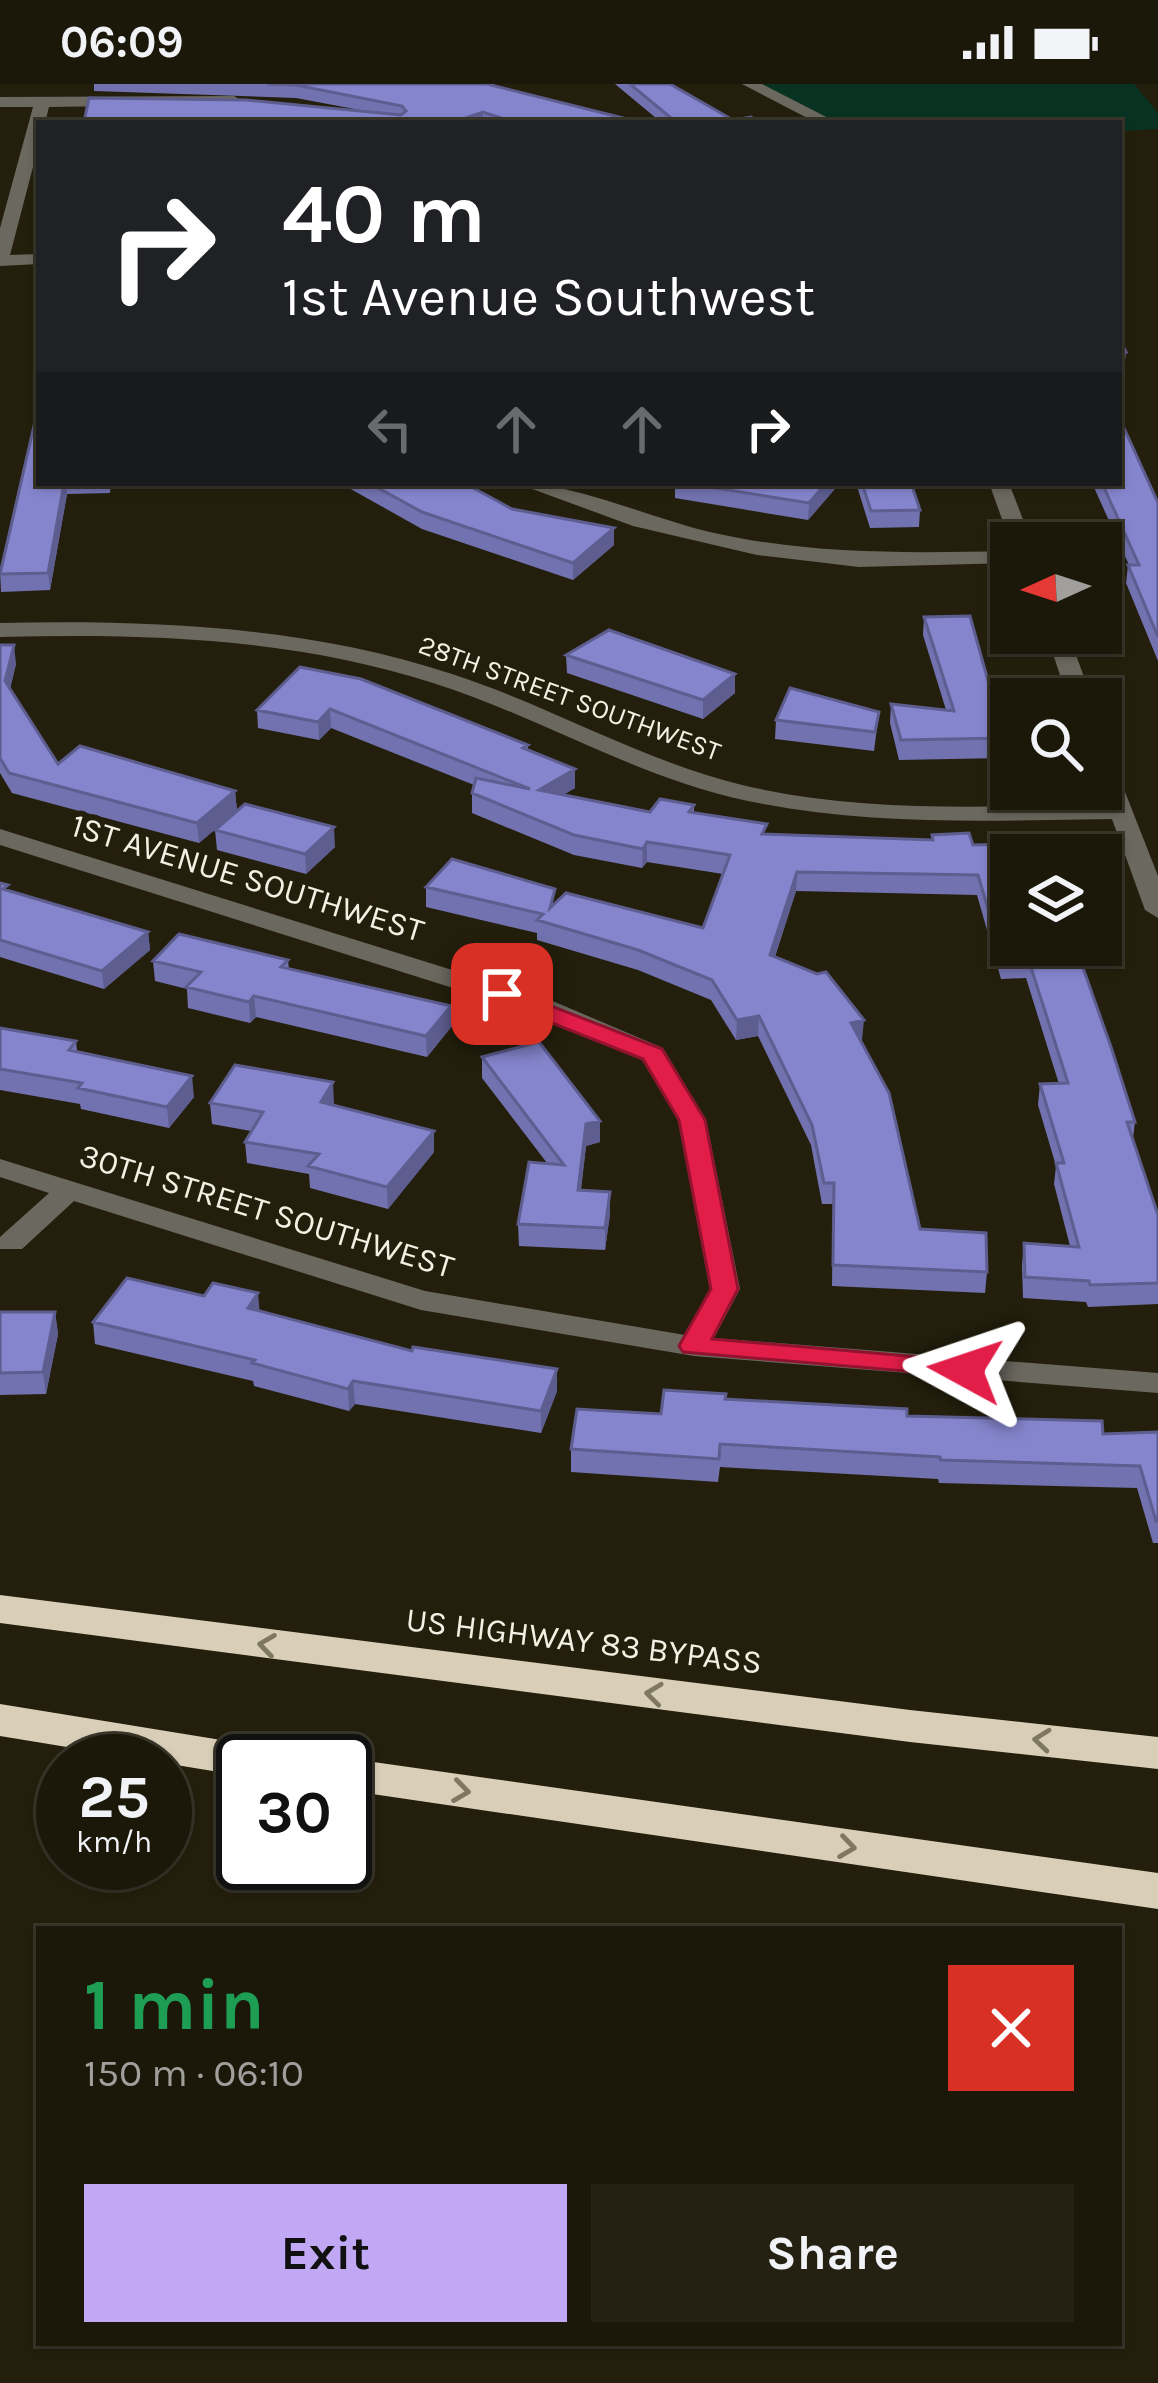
<!DOCTYPE html>
<html lang="en">
<head>
<meta charset="utf-8">
<style>
	:root { --surface:#1b1709; --page:#242012; --text:#f1f3f6; --muted:#a09f9c; --line:#39362a; --accent:#c0a8f4 }
	body { margin:0; font-family:Karla,sans-serif; background:var(--page); color:var(--text); height:100vh; display:flex; flex-direction:column; font-size:45px; white-space:nowrap }
	* { box-sizing:border-box; margin:0 }
	p { font-size:39px; color:var(--muted) }
	.icon { flex:none; width:66px; height:66px; fill:none; stroke:currentColor; stroke-width:2; stroke-linecap:round; stroke-linejoin:round }
	.map { position:relative; flex:1; overflow:hidden }
	.side { position:absolute; left:36px; top:1842px; width:1086px; height:420px; display:flex; flex-direction:column; background:var(--surface); border-radius:0px; box-shadow:0 3px 9px #0004,0 0 0 3px var(--line) }
	.side>* { flex:none }
	.hud { position:absolute; left:36px; top:36px; width:1086px; height:366px; border-radius:0px; box-shadow:0 3px 9px #0004,0 0 0 3px var(--line); background:#202124; color:#fff; overflow:hidden }
	.needle { width:78px; rotate:267deg }
	.buttons { position:absolute; left:990px; top:438px; display:grid; gap:24px }
	.buttons a { display:grid; place-items:center; width:132px; height:132px; border-radius:0px; background:var(--surface); box-shadow:0 3px 9px #0004,0 0 0 3px var(--line); font-size:60px }
	.speed { position:absolute; left:36px; top:1650px; display:flex; gap:24px; font-size:60px; font-weight:700; text-align:center }
	.speed>* { display:grid; place-content:center; width:156px; height:156px; border-radius:50%; background:var(--surface); box-shadow:0 3px 9px #0004,0 0 0 3px var(--line); line-height:1 }
	.speed small { font-size:30px; font-weight:400 }
	.speed .limit { border:6px solid #111; border-radius:18px; background:#fff; color:#111 }
	.pin { position:absolute; display:grid; place-items:center; width:102px; height:102px; color:#fff; margin:-51px; border-radius:24px; box-shadow:0 6px 18px #0006 }
	.me { position:absolute; width:132px; margin:-66px; rotate:275deg; stroke-linejoin:round; filter:drop-shadow(0 0 9px #0008) }
	.turn { display:flex; align-items:center; gap:42px; height:252px; padding:0 48px; font-size:54px }
	.turn .icon { width:156px; height:156px; stroke-width:2.5 }
	.turn b { display:block; font-size:84px; line-height:102px }
	.lanes { display:flex; align-items:center; height:114px; padding:0 48px; background:#0003; justify-content:center; gap:60px; direction:ltr }
	.lanes .off { opacity:.35 }
	.round { display:grid; place-items:center; flex:none; width:126px; height:126px; border-radius:0px; background:var(--page) }
	.overview { display:flex; align-items:center; justify-content:space-between; height:204px; padding:0 48px }
	h1 { font-size:72px; font-weight:700; line-height:90px; color:#1e9e55 }
	.primary-button { display:flex; gap:24px; margin-top:auto; padding:24px 48px }
	.primary-button a { flex:1; height:138px; border-radius:0px; background:var(--accent); color:#111; font-size:48px; font-weight:700; line-height:138px; text-align:center }
	.primary-button a+a { background:var(--page); color:var(--text) }
	.status { display:flex; justify-content:space-between; align-items:center; height:84px; padding:0 60px; background:var(--surface); direction:ltr }
	.status svg { height:33px; fill:currentColor }
	.map>svg:first-child { display:block }
	.green { fill:#083322 }
	.lines { fill:none; stroke-linecap:round; stroke-linejoin:round }
	.minor { fill:#6b685f; fill-rule:evenodd }
	.highway { fill:#d9cfb8; fill-rule:evenodd }
	.wall { fill:#7272b0 }
	.shaded-wall { fill:#5d5d90 }
	.building { fill:#8585cd; stroke:#5d5d90; stroke-width:3 }
	.oneway { stroke:#7e7762 }
	.route { fill:#e11d48; stroke:#92132f; stroke-width:3 }
	.labels { text-anchor:middle; stroke-width:12; stroke-linejoin:round; paint-order:stroke }
	.far-street-label { font-size:27px; fill:#f3f0e4; stroke:#241f0c }
	.street-label { font-size:33px; fill:#f3f0e4; stroke:#241f0c }
</style>
</head>
<body>
<div class="status"><b>06:09</b><svg viewBox="0 0 49 12"><path d="M0 12V9h3v3zM5 12V6h3v6zM10 12V3h3v9zM15 12V0h3v12zM26 1h20v11H26zM47 4h2v5h-2z"/></svg></div>
<div class="map">
<svg width="1158" height="2299" viewBox="0 0 1158 2299">
	<rect width="100%" height="100%" fill="#241f0c"/>
	<path class="green" d="M761,0H1134L1158,29V45L1119,47V39H838Z"/>
	<g class="lines">
		<path class="minor" d="M742,0H762L838,39H817Z
			M234,12L242,17L240,20L49,23L45,39H39V60L10,171L39,170V180L0,182V144L33,23H0V13Z
			M516,399C577,399 656,437 719,450C817,471 911,469 1011,467V479L859,483L757,471L633,442Z
			M989,399H1009L1032,459L1011,460Z
			M0,539C153,536 306,542 452,590C551,622 640,676 742,701C860,729 986,723 1106,720L1101,705V665L1109,667L1158,792V834L1145,826L1112,735C991,737 868,742 748,717C637,694 541,633 433,599C293,554 146,549 0,553Z
			M1046,549H1068L1092,615H1068Z
			M0,745L555,918L663,964L706,1036L740,1205L714,1254L1158,1289V1309L694,1272L421,1226L74,1117L22,1165H0V1153L49,1109L0,1093V1075L425,1207L685,1251L710,1205L678,1036L642,976L535,930L0,761Z"/>
		<path class="highway" d="M0,1511L910,1626L1158,1653V1685L910,1658L0,1539Z
			M0,1620L252,1661L268,1666L274,1677H243V1692L0,1652Z
			M345,1674L1158,1789V1825L345,1706V1677H334Z"/>
	</g>
	<path class="wall" d="M94,0H487L643,39H84L365,27L296,14L94,7Z
		M615,0H670L733,36L759,39H662Z
		M1119,254L1126,268L1124,284L1119,285Z
		M39,399H111L110,409L67,410L50,506L1,508L0,487Z
		M340,399H464L512,425L614,444V461L573,496L422,445Z
		M675,399H840L808,436L675,414Z
		M856,399H911L920,426L919,443L870,444Z
		M1092,399H1119L1158,419V577L1126,499L1128,481H1129Z
		M924,533L998,633L1006,653L1003,674L899,676L890,639L891,620L946,626L923,551Z
		M0,561L16,580L10,605L58,680L235,707L237,727L199,759L12,709L0,689Z
		M566,571L735,590V609L703,635L567,589Z
		M300,583L528,661V666L575,685V704L563,711L650,728L694,721V728L767,750L931,756L932,751L973,761L1075,861L1135,1038L1133,1054L1158,1131V1220L1088,1223L1086,1218L1023,1214L1022,1181L1024,1159L1070,1162L1054,1100L1056,1082L1038,1021L1040,1000H1059L1026,894L1001,895L977,811L796,807L775,873L862,956L861,957L920,1145L987,1188L985,1209L832,1202L833,1120H822L811,1061L758,952L736,956L711,916L638,886L537,856V849L426,823V803L555,820L703,844L723,790L647,778L642,784L574,771L472,729V709L474,701L331,644L319,656L258,644L257,626Z
		M879,628L874,667L775,655L776,636Z
		M215,746L335,763L306,790L217,766Z
		M0,799L8,807L148,848L150,866L104,905L0,873Z
		M288,876L289,885L452,942L427,973L256,933L250,939L188,924L187,905L155,897L153,877Z
		M0,944L76,957L77,967L194,1013L169,1044L81,1025L80,1020L0,1006Z
		M482,973L600,1037V1058L586,1062L581,1106L610,1130L605,1166L519,1162L518,1140L547,1079L482,994Z
		M210,1019H334L333,1021L434,1068L388,1125L310,1104L309,1090L247,1079L245,1058L251,1047L212,1040Z
		M204,1212L412,1267L557,1285V1307L541,1349L355,1320L349,1327L254,1302L253,1297L95,1260L93,1238Z
		M0,1228H55L58,1250L46,1310L0,1311Z
		M725,1315L1103,1350L1158,1348V1459H1153L1137,1404L939,1399L938,1395L720,1383L718,1398L571,1388V1365L661,1330Z"/>
	<path class="shaded-wall" d="M483,28V39H451Z
		M64,399H66L67,410L50,506L48,489Z
		M826,399H840L808,436L809,419Z
		M614,444V461L573,496V479Z
		M14,561L16,580L7,616L5,597Z
		M735,590V609L703,635V616Z
		M330,625L331,644L319,656L318,638Z
		M575,685V704L539,725V706Z
		M235,707L237,727L199,759L197,739Z
		M334,743L335,763L306,790L305,770Z
		M647,758V778L642,784L643,765Z
		M797,788L796,807L769,891L770,871Z
		M148,848L150,866L104,905L102,887Z
		M254,912L256,933L250,939L249,918Z
		M451,922L452,942L427,973L426,952Z
		M759,932L758,952L736,956L737,936Z
		M864,936L862,956L850,959L851,939Z
		M192,992L194,1013L169,1044L167,1023Z
		M333,998L334,1019L322,1039L321,1018Z
		M600,1037V1058L586,1062L578,1128V1106L586,1040Z
		M434,1047V1068L388,1125L387,1103Z
		M610,1108V1130L605,1166V1144Z
		M258,1209L260,1231L248,1224Z
		M55,1228L58,1250L46,1310L43,1288Z
		M557,1285V1307L541,1349V1327Z
		M353,1297L355,1320L349,1327L348,1305Z"/>
	<path class="building" d="M267,0H487L643,39H516L483,28L451,39L84,38L89,14L246,16L401,31L406,27L402,22L296,1Z
		M630,0H670L733,36L751,33L759,39H677Z
		M1119,254L1126,268H1119Z
		M39,320V399H64L48,489L0,490Z
		M1119,333L1158,419V553L1128,481H1139L1102,399H1119Z
		M369,399H464L512,425L614,444L573,479L422,428Z
		M685,399H826L809,419Z
		M862,399H911L920,426L871,427Z
		M970,532L998,633L1008,634L1005,654L901,656L891,620L954,627L924,533Z
		M609,546L735,590L703,616L566,571Z
		M0,561H14L5,597L58,680L80,662L235,707L197,739L9,689L0,674Z
		M300,583L361,595L528,661L523,664L575,685L539,706L650,728L660,715L694,721L689,728L767,740L762,750L933,756L932,751L969,749L973,761L1039,759L1043,771H1011V861H1075L1111,963L1135,1038H1127L1158,1131V1199L1090,1201L1089,1197L1025,1193L1024,1159L1079,1163L1056,1079H1064L1040,1000L1068,999L1028,874L1003,875L978,791L797,788L770,871L817,890L826,888L864,936L851,939L889,1009L920,1145L986,1149L987,1188L833,1181L834,1099H824L812,1041L759,932L737,936L712,896L638,866L537,836L543,830L426,803L452,775L555,805L550,824L566,809L703,844L730,771L647,758L643,765L574,751L472,709L476,694L530,705L330,625L318,638L257,626Z
		M790,604L879,628L875,648L776,636Z
		M245,720L334,743L305,770L215,746Z
		M0,799L8,801L3,805L148,848L102,887L0,856Z
		M179,850L288,876L281,883L451,922L426,952L254,912L249,918L186,903L201,888L153,877Z
		M0,944L76,957L69,966L192,992L167,1023L78,1004L82,999L0,985Z
		M539,958L600,1037L586,1040L578,1106L610,1108L605,1144L518,1140L529,1078L564,1081L482,973Z
		M235,981L333,998L321,1018L434,1047L387,1103L308,1082L319,1070L245,1058L263,1028L210,1019Z
		M127,1194L204,1212L213,1199L258,1209L248,1224L412,1267L413,1263L557,1285L541,1327L353,1297L348,1305L252,1279L255,1276L93,1238Z
		M0,1228H55L43,1288L0,1289Z
		M664,1306L726,1310L725,1315L907,1325V1332L1102,1337L1103,1350L1158,1348V1436L1156,1437L1140,1382L941,1376L940,1373L720,1360L719,1375L571,1365L577,1325L661,1330Z"/>
	<defs><path id="oneway-chevron" d="M-2-3.5L2.5 0L-2 3.5" fill="none" stroke-width="1.6" stroke-linecap="round" stroke-linejoin="round" transform="scale(3)"/></defs>
	<g class="oneway">
		<use href="#oneway-chevron" transform="translate(267 1561) rotate(-172)"/>
		<use href="#oneway-chevron" transform="translate(654 1610) rotate(-173)"/>
		<use href="#oneway-chevron" transform="translate(1042 1656) rotate(-174)"/>
		<use href="#oneway-chevron" transform="translate(461 1707) rotate(8)"/>
		<use href="#oneway-chevron" transform="translate(847 1763) rotate(8)"/>
	</g>
	<path class="route" d="M502,903L662,965L705,1036L738,1205L712,1255L965,1277L975,1280L980,1286L975,1293L683,1268L679,1262L711,1205L679,1036L643,975L494,916L490,910L494,905Z"/>
	<g class="labels">
		<g class="far-street-label">
			<text transform="translate(570 614) rotate(20)" y="9">28TH STREET SOUTHWEST</text>
		</g>
		<g class="street-label">
			<text transform="translate(248 793) rotate(17)" y="12">1ST AVENUE SOUTHWEST</text>
			<text transform="translate(267 1126) rotate(17)" y="12">30TH STREET SOUTHWEST</text>
			<text transform="translate(584 1556) rotate(7)" y="12">US HIGHWAY 83 BYPASS</text>
		</g>
	</g>
</svg>
<div class="buttons">
<a><svg class="needle" viewBox="-14 -14 28 28"><path d="M0-13l5 13h-10z" fill="#e53935"/><path d="M0 13l5-13h-10z" fill="#a09f9c"/></svg></a>
<a><svg class="icon" aria-label="search" viewBox="0 0 24 24"><circle cx="10" cy="10" r="6"/><path d="M15 15l6 6"/></svg></a>
<a><svg class="icon" aria-label="layers" viewBox="0 0 24 24"><path d="M12 4l9 5-9 5-9-5zM3 14l9 5 9-5"/></svg></a>
</div>
<div class="speed"><div>25<small>km/h</small></div><div class="limit">30</div></div>
<div class="pin" style="left:502px;top:910px;background:#d93025"><svg class="icon" aria-label="arrive" viewBox="0 0 24 24"><path d="M6 21V4h12l-3 4 3 4H6"/></svg></div>
<svg class="me" style="left:965px;top:1286px" viewBox="-20 -20 40 40"><path d="M0-17L14 15 0 8-14 15z" fill="#e11d48" stroke="#fff" stroke-width="4"/></svg>
<div class="hud">
<div class="turn"><svg class="icon" aria-label="right" viewBox="0 0 24 24"><path d="M7 20v-9h11M14 6l5 5-5 5"/></svg><div><b>40 m</b>1st Avenue Southwest</div></div>
<div class="lanes"><svg class="icon off" aria-label="left" viewBox="0 0 24 24"><path d="M17 20v-9H6M10 6l-5 5 5 5"/></svg><svg class="icon off" aria-label="ahead" viewBox="0 0 24 24"><path d="M12 20V5M6 11l6-6 6 6"/></svg><svg class="icon off" aria-label="ahead" viewBox="0 0 24 24"><path d="M12 20V5M6 11l6-6 6 6"/></svg><svg class="icon" aria-label="right" viewBox="0 0 24 24"><path d="M7 20v-9h11M14 6l5 5-5 5"/></svg></div>
</div>
<section class="side">
<div class="overview"><div><h1>1 min</h1><p>150 m · 06:10</p></div><a class="round" style="background:#d93025;color:#fff"><svg class="icon" aria-label="close" viewBox="0 0 24 24"><path d="M6 6l12 12M18 6L6 18"/></svg></a></div>
<div class="primary-button"><a>Exit</a><a>Share</a></div>
</section>
</div>
</body>
</html>
